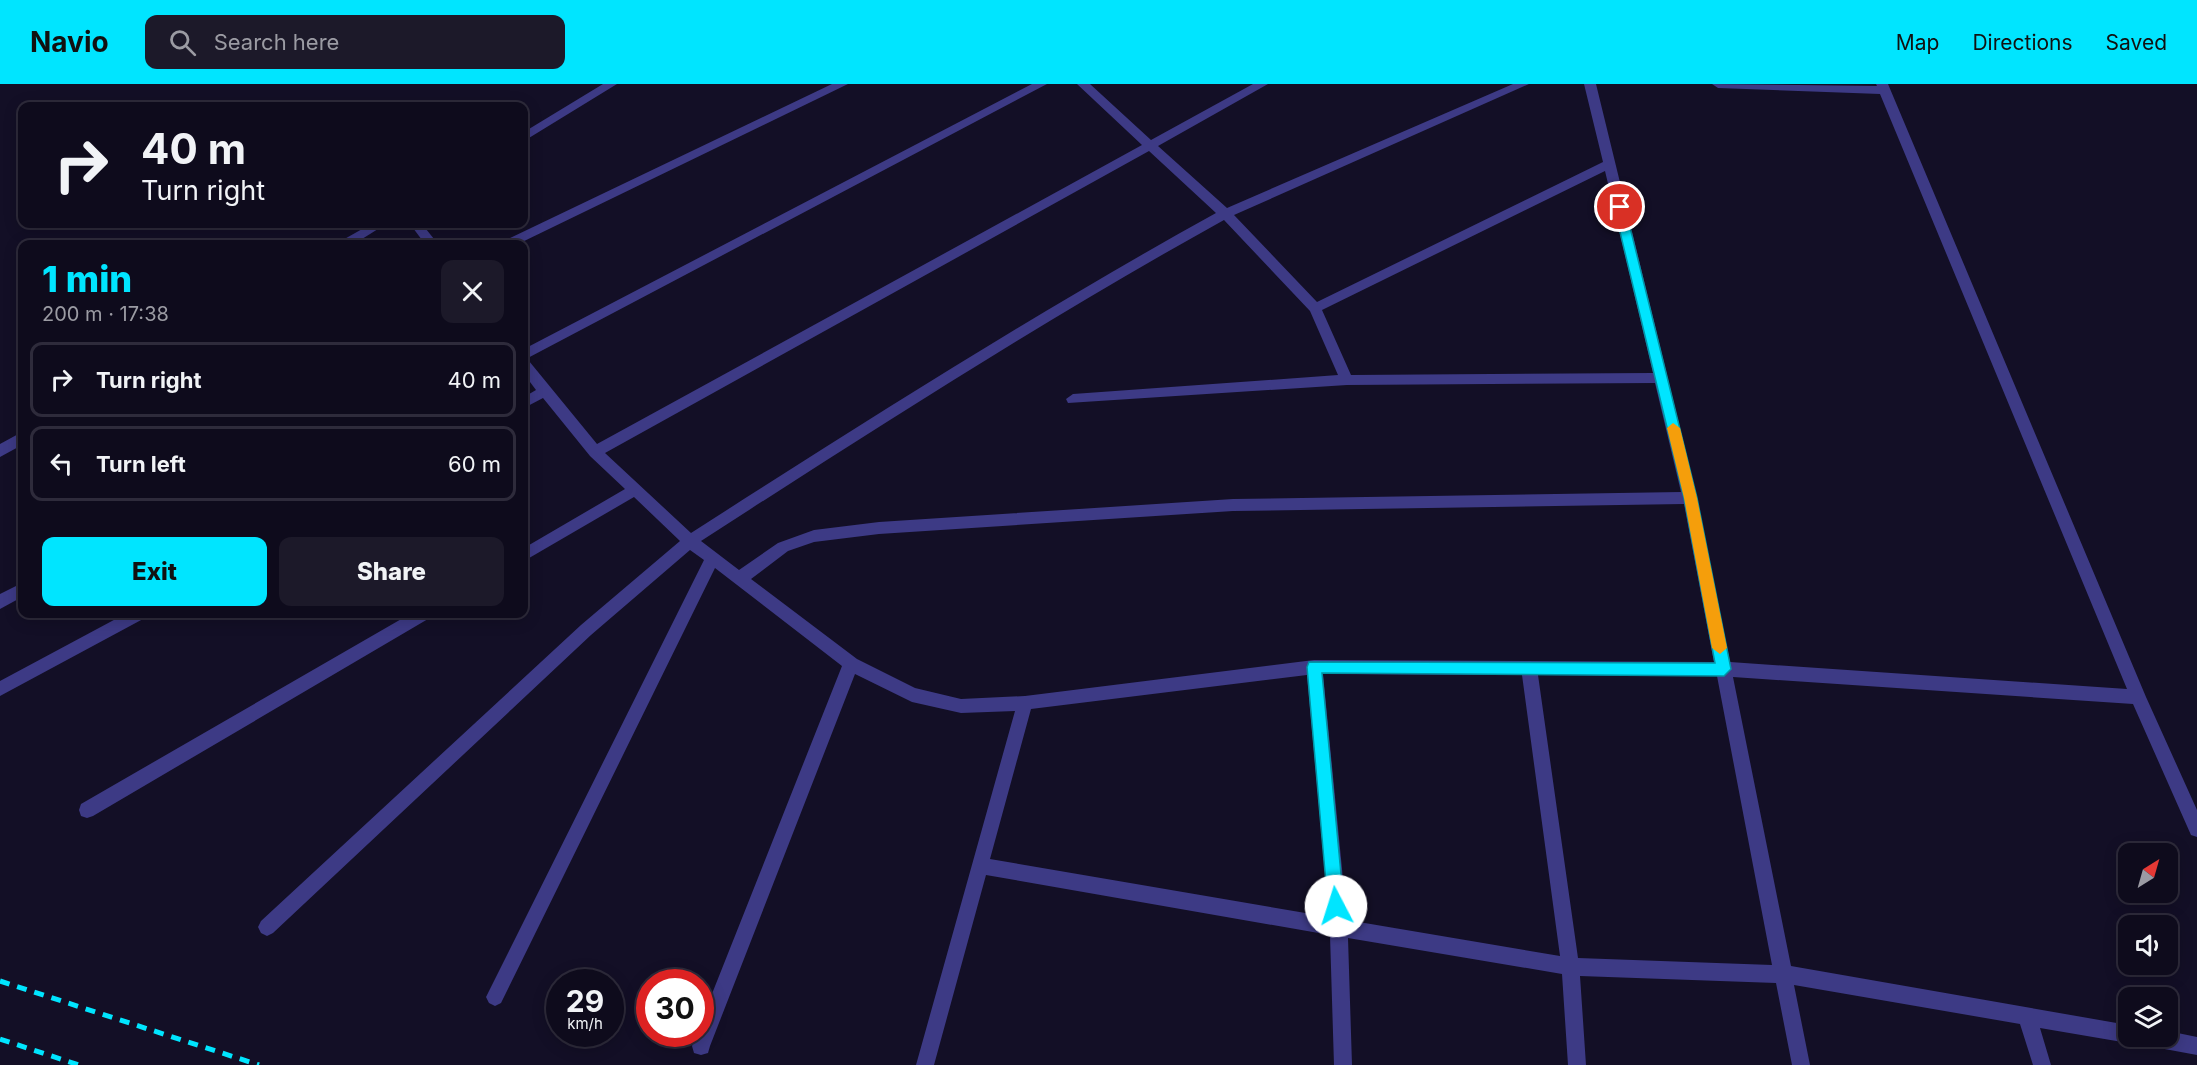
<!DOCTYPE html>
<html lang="en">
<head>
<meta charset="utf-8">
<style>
	:root { --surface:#0e0b1c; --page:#1c1929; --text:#f1f3f6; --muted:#9b9ba3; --line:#2e2b3b; --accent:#00e5ff }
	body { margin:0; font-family:Inter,sans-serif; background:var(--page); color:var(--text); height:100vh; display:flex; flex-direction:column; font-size:22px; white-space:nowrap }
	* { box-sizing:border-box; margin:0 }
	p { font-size:20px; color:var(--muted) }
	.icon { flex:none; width:33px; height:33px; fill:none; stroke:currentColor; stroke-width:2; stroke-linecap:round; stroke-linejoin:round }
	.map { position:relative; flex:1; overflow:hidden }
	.details { position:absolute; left:18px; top:156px; width:510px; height:378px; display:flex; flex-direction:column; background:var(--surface); border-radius:12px; box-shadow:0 3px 15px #0003,0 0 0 2px var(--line) }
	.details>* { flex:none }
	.hud { position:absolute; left:18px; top:18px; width:510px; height:126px; border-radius:12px; box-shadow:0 3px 15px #0003,0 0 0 2px var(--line); background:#0e0b1c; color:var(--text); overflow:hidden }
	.needle { width:39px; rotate:37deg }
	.tools { position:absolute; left:2118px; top:759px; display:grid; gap:12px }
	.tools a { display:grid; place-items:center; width:60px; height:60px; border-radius:12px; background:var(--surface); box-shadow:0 3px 15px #0003,0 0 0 2px var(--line); font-size:30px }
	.speed { position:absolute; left:546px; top:885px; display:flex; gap:12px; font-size:30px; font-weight:700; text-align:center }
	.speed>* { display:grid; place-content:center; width:78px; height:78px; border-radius:50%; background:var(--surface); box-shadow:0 3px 15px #0003,0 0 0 2px var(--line); line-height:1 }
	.speed small { font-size:15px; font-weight:400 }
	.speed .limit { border:9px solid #d22; background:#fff; color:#111 }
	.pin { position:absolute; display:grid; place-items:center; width:51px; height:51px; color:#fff; margin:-26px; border:3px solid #fff; border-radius:50%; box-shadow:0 2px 6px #0007 }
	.me { position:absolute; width:66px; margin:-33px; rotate:355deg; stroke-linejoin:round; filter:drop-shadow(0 0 4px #0008) }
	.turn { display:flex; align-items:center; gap:21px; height:126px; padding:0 24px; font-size:27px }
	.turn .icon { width:78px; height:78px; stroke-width:2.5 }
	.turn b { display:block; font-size:42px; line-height:51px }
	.round { display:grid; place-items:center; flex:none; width:63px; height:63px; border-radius:12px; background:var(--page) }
	.headline { display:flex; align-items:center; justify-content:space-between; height:102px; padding:0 24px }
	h1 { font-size:36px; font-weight:800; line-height:45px; color:var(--accent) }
	.button { display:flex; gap:12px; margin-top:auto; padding:12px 24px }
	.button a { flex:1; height:69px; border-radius:12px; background:var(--accent); color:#111; font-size:24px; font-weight:800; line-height:69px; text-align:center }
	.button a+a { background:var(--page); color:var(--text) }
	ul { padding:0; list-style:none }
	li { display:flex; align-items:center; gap:18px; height:75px; margin:0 12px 9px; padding:0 12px; border:3px solid var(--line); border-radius:12px }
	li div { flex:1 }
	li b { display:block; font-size:22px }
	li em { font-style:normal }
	header { display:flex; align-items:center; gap:36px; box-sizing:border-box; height:84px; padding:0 30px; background:var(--accent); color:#111 }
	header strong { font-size:28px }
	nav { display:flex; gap:33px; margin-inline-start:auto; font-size:21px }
	.search { width:420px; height:54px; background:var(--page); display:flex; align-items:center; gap:15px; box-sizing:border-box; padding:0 21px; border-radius:12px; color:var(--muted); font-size:22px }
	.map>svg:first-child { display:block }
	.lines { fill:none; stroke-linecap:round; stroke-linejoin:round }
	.minor { fill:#3d3a85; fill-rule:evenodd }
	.rail { stroke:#00e5ff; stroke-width:5; stroke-dasharray:10 8; stroke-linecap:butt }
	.route { fill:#00e5ff; stroke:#0095a6; stroke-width:1.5 }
	.slow { fill:#f59e0b }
</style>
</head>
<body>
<header>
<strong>Navio</strong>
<div class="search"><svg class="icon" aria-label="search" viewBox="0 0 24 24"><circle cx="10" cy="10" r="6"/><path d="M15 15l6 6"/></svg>Search here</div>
<nav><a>Map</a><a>Directions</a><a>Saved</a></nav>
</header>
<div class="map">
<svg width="2197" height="981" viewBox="0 0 2197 981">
	<rect width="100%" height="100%" fill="#130f26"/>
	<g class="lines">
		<path class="minor" d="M603,0H617L524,57V48Z
			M832,0H848L518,160H502L504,157Z
			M1032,0H1047L524,276L529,277L597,360L1142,61L1077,0H1090L1151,56L1253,0H1268L1158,62L1227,124L1513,0H1529L1234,131L1317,218L1603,78L1584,0H1596L1697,414L1730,578L2127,605L1880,10L1718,4L1712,0L1877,2L1876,0H1888L2146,613L2197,726V753L2191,751L2133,620L1733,593L1791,882L2128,941V952H2168V947L2197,953V971L2143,961L2135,955L2128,959L2040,944L2051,981H2033L2020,940L1794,901L1810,981H1792L1776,899L1580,892L1586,981H1568L1562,890L1348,854L1352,981H1334L1330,851L986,791L934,981H916L1015,627L961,629L912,618L855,590L710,962L708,969L701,971L694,969L692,962L697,950H700V940L842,582L715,484L501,919L495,922L489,919L486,913L489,907L704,476L690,466L591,551L273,849L267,852L261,849L258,843L261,837L581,541L680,457L634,413L524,477V464L625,405L590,372L543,314L524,324V313L536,306L524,290V265ZM1149,67L1216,129C1037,228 864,338 691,449L605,369ZM1605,87L1653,289L1351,291L1322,226ZM1224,136L1310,227L1338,291L1073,310L1066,315L1068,319L1347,301L1655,299L1681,408L1233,415L879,438L814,446L778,459L739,486L701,457C873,346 1045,235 1224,136ZM1684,420L1714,578L1314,576L1025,612L961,615L915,604L857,575L751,495L788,467L814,458L879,450L1233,427ZM1323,590L1522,591L1560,872L1347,836ZM1307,591L1329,833L990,775L1031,625ZM1538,591L1717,592L1772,881L1578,874Z
			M371,140H386L354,160H339L341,157Z
			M410,140H422L438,160H425Z
			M22,348V361L0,373V360Z
			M22,499V513L0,525V510Z
			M125,530H146L143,535L0,612V597Z
			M410,530H431L428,535L93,732L87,734L81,732L79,726L81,720Z"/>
		<path class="rail" d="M0,897L259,981
			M0,955L79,981"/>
	</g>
	<path class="route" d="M1620,119L1625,123L1697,414L1731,585L1724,592L1322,589L1344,822L1342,827L1336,829L1331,827L1328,822L1307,583L1309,578L1715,579L1684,414L1614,123Z"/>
	<path class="slow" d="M1673,339L1680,344L1697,414L1727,564L1720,570L1712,564L1684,414L1667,344Z"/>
</svg>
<div class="tools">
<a><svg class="needle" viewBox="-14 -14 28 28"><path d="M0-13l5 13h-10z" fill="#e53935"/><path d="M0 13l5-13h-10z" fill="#9b9ba3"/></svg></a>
<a><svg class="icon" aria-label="sound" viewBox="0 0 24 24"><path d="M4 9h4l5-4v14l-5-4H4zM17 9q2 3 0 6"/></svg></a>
<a><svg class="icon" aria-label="layers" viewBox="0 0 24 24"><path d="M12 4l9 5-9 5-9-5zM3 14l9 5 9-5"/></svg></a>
</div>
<div class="speed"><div>29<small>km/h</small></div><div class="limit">30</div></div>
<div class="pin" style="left:1620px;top:123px;background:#d93025"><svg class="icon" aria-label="arrive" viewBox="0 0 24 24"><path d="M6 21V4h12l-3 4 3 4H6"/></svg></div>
<svg class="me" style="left:1336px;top:822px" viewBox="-20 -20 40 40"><circle r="19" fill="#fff"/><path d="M0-13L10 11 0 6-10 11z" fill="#00e5ff"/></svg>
<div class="hud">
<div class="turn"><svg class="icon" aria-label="right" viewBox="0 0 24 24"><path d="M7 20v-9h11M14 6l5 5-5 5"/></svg><div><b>40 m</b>Turn right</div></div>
</div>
<section class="details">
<div class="headline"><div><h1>1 min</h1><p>200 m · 17:38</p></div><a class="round"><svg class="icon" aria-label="close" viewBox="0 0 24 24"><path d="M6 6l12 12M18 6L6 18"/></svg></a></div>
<ul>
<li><svg class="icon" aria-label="right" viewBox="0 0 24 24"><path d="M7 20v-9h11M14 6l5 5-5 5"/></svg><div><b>Turn right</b></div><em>40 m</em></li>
<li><svg class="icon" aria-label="left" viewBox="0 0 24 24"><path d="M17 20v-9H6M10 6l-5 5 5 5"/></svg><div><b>Turn left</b></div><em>60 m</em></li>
</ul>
<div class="button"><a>Exit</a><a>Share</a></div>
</section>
</div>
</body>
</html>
